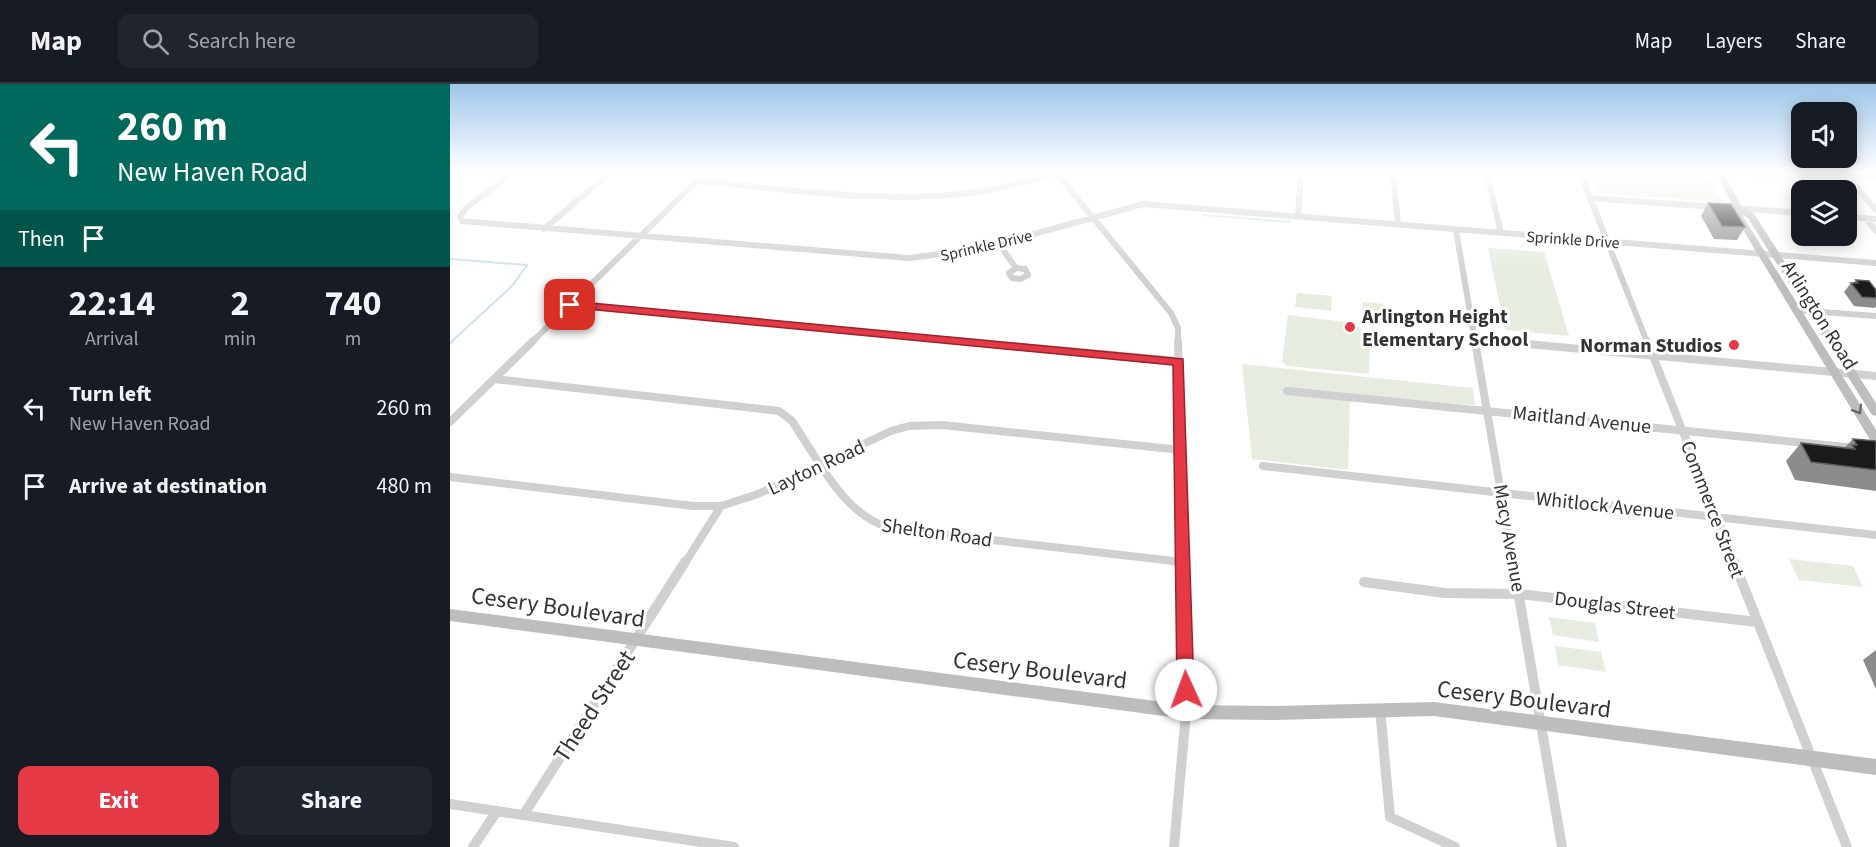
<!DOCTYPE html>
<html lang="en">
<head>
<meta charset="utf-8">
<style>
	:root { --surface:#171b24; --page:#20242c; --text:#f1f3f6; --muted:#9ea1a6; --line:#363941; --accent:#e63946 }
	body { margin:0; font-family:"Source Sans 3",sans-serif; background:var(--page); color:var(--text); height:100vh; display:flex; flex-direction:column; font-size:22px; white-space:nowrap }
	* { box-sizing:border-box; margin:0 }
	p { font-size:20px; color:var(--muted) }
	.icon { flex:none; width:33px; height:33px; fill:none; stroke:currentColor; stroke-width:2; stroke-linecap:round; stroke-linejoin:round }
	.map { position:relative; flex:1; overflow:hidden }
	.side { display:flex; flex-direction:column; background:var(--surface); width:450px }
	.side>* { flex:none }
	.banner { background:#00695c; color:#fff; overflow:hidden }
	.fabs { position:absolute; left:1341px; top:18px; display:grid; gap:12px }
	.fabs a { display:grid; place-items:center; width:66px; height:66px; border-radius:12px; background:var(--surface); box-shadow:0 3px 15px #0003; font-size:30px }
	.pin { position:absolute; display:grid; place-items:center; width:51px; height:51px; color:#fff; margin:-26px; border-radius:12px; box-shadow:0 3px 9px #0006 }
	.me { position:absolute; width:66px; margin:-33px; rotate:358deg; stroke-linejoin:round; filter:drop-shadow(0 0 4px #0008) }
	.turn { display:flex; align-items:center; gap:21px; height:126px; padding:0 18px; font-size:27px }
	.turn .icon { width:78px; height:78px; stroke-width:2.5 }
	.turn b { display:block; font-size:42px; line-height:51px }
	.then { display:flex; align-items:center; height:57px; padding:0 18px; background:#0003; gap:12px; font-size:22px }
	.eta { display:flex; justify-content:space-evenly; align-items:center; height:102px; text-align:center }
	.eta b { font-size:36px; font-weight:700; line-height:42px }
	.action { display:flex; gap:12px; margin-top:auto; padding:12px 18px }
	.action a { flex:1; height:69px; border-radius:12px; background:var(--accent); color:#fff; font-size:24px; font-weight:700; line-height:69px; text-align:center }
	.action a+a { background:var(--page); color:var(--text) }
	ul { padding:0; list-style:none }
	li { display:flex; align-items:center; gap:18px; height:78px; padding:0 18px }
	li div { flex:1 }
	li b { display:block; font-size:22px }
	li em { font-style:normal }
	header { display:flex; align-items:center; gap:36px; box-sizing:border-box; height:84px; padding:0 30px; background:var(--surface); border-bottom:2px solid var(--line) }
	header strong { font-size:28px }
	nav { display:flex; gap:33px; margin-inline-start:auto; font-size:21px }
	.search { width:420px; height:54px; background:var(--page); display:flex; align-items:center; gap:15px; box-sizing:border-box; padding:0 21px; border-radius:12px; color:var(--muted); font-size:22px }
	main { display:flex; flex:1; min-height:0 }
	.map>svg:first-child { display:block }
	.green { fill:#e6ecdf }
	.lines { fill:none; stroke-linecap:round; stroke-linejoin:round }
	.stream-far1 { stroke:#cfe2ee; stroke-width:2 }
	.stream { stroke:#cfe2ee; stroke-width:3 }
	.minor-far2 { stroke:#d0d0d0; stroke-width:6 }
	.minor-far1 { stroke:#d0d0d0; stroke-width:8 }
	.minor { stroke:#d0d0d0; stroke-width:10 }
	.secondary { fill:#bdbdbd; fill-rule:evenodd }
	.wall { fill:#8c8c8c }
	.building { fill:#1a1a1a; stroke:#5f5f5f; stroke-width:1.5 }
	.oneway { stroke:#6a6a6a }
	.route { fill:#e63946; stroke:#96252e; stroke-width:1.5 }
	.poi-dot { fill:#e63946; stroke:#fff; stroke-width:2 }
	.labels { text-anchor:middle; stroke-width:6; stroke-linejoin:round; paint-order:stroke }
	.far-street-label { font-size:16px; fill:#333; stroke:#fff }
	.street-label { font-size:20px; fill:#333; stroke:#fff }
	.poi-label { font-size:20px; font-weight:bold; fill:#333; stroke:#fff; text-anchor:start }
	.near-street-label { font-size:24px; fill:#333; stroke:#fff }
</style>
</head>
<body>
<header>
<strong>Map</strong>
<div class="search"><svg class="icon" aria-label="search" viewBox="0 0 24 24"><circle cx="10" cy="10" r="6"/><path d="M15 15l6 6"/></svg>Search here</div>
<nav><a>Map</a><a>Layers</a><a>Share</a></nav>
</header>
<main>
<section class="side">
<div class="banner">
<div class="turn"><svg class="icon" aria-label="left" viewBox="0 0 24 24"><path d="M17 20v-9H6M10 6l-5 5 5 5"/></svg><div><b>260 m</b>New Haven Road</div></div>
<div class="then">Then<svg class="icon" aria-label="arrive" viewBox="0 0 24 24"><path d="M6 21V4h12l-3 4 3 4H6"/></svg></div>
</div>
<div class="eta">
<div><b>22:14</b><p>Arrival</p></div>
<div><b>2</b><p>min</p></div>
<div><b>740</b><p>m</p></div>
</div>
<ul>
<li><svg class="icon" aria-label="left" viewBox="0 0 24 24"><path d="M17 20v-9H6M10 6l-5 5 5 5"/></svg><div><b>Turn left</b><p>New Haven Road</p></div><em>260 m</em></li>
<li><svg class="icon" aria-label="arrive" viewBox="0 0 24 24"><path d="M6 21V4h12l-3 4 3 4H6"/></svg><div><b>Arrive at destination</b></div><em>480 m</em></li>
</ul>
<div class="action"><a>Exit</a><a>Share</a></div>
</section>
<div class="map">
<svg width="1426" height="763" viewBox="0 0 1426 763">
	<rect width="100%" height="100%" fill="#fff"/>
	<path class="green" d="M1139,86H1254L1272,118L1148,109Z
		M1282,86L1389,91L1394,100L1284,92Z
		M1038,164L1094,168L1119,252L1055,246Z
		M847,209L882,212L881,227L845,223Z
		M913,218L934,220L933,241L911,238Z
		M838,231L903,239L920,251L919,290L837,282L832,278Z
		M792,280L1023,304L1025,321L900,311L898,386L802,375Z
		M1339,475L1403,482L1413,503L1349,496Z
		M1099,533L1145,539L1149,558L1103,551Z
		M1105,562L1151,568L1156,588L1108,581Z"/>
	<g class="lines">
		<path class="stream-far1" d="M753,131L839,138
			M0,175L77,181L62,202L1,258"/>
		<path class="stream" d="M0,259L3,257"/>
		<path class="minor-far2" d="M67,86L16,124L10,133L12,137L459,174L529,165L693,120L1426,179
			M604,86L721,229L728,244V258
			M943,86L948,141
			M1036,86L1051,149
			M1129,86L1197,258
			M1392,86L1426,126
			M1397,92L1426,94
			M247,97C339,105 434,121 526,108C557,104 586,95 615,86
			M1139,114L1267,123
			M1286,124L1352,129
			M848,132L851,86
			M1396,133L1426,135
			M1415,134L1426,147
			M94,145L163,86
			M1006,146L1025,258
			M549,160L566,184
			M566,184L575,185L578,191L571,195L562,194L559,189Z
			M120,221L525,258
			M1345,226L1426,232
			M1026,255L1061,258
			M82,258L258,86"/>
		<path class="minor-far1" d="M508,257L729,277
			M728,257L733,479
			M1025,257L1063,479
			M1044,257L1426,292
			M1197,257L1285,479
			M44,295L329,327L342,337C368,375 393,431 440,444L732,478
			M837,307L1426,366
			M0,338L83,257
			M813,382L1426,451
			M0,393L243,422H271L308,410L441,347L459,342L492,341L731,366
			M235,479L271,422"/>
		<path class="minor" d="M728,478H732
			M1063,478L1112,763
			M1284,478L1397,763
			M914,498L995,509L1069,510L1307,538
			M930,625L940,733L1005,763
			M0,720L284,763
			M74,730L235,478
			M23,763L47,727
			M724,763L736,628L733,478"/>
		<path class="secondary" d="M1264,86H1272L1292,123L1304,130L1426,319V332L1422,331L1298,134L1292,131L1426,346V360L1422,359L1284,131L1285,125Z
			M0,525L736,621L824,622L984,618L1426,675V691L984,632L824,636L736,635L0,537Z"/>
	</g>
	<path class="wall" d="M1258,119L1295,143L1287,156L1264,155L1251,132Z
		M1406,196L1426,206V222L1425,224L1404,222L1394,208L1401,199H1403Z
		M1403,355L1426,357V407L1345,396L1336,377L1351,359L1395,363Z
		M1426,566V605L1413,576Z"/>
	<path class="building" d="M1258,119L1281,120L1295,143L1272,142Z
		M1406,196L1419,197L1426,206V214L1412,213L1401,199H1408Z
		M1403,355L1426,357V386L1361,378L1351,359L1405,365L1402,361H1407Z"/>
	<defs><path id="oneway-chevron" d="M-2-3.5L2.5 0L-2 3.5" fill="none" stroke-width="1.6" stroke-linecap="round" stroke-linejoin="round" transform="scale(1.5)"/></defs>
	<use class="oneway" href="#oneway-chevron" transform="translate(1408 326) rotate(58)"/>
	<linearGradient id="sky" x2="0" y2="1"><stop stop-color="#9ec6ea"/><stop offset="0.45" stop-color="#fff"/><stop offset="1" stop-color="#fff" stop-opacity="0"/></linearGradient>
	<rect width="1426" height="193" fill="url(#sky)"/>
	<path class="route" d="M120,217L733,275L744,606L742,612L736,614L730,612L727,606L723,281L116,223L114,221Z"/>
	<g class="poi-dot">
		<circle cx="900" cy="243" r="6"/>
		<circle cx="1284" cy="261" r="6"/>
	</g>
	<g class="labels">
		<g class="far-street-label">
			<text transform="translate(1123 155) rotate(4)" y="6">Sprinkle Drive</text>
			<text transform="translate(536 161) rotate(-13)" y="6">Sprinkle Drive</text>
		</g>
		<g class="street-label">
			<text transform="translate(1370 231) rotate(58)" y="7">Arlington Road</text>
			<text transform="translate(1132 335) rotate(6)" y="7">Maitland Avenue</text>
			<text transform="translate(366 383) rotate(-25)" y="7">Layton Road</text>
			<text transform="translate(1155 421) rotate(6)" y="7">Whitlock Avenue</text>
			<text transform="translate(1263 425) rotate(69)" y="7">Commerce Street</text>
			<text transform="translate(487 448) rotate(8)" y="7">Shelton Road</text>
			<text transform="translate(1060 454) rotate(80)" y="7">Macy Avenue</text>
			<text transform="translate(1165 521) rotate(7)" y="7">Douglas Street</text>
		</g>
		<g class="poi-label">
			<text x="912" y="239">Arlington Height<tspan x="912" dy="23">Elementary School</tspan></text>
			<text x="1272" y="268" text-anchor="end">Norman Studios</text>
		</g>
		<g class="near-street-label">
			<text transform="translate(108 523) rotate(8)" y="8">Cesery Boulevard</text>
			<text transform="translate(590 586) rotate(7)" y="8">Cesery Boulevard</text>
			<text transform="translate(1074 615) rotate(7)" y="8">Cesery Boulevard</text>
			<text transform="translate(144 622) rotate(-57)" y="8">Theed Street</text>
		</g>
	</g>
</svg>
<div class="fabs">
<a><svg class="icon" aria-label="sound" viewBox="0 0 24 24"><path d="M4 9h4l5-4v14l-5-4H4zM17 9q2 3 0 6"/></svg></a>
<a><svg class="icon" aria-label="layers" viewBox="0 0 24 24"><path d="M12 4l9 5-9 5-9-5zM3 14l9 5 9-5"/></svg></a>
</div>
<div class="pin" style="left:120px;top:221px;background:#d93025"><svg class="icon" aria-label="arrive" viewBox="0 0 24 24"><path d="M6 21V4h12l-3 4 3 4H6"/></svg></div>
<svg class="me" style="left:736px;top:606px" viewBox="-20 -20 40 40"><circle r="19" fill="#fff"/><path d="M0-13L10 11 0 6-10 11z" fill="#e63946"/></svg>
</div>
</main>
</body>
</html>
